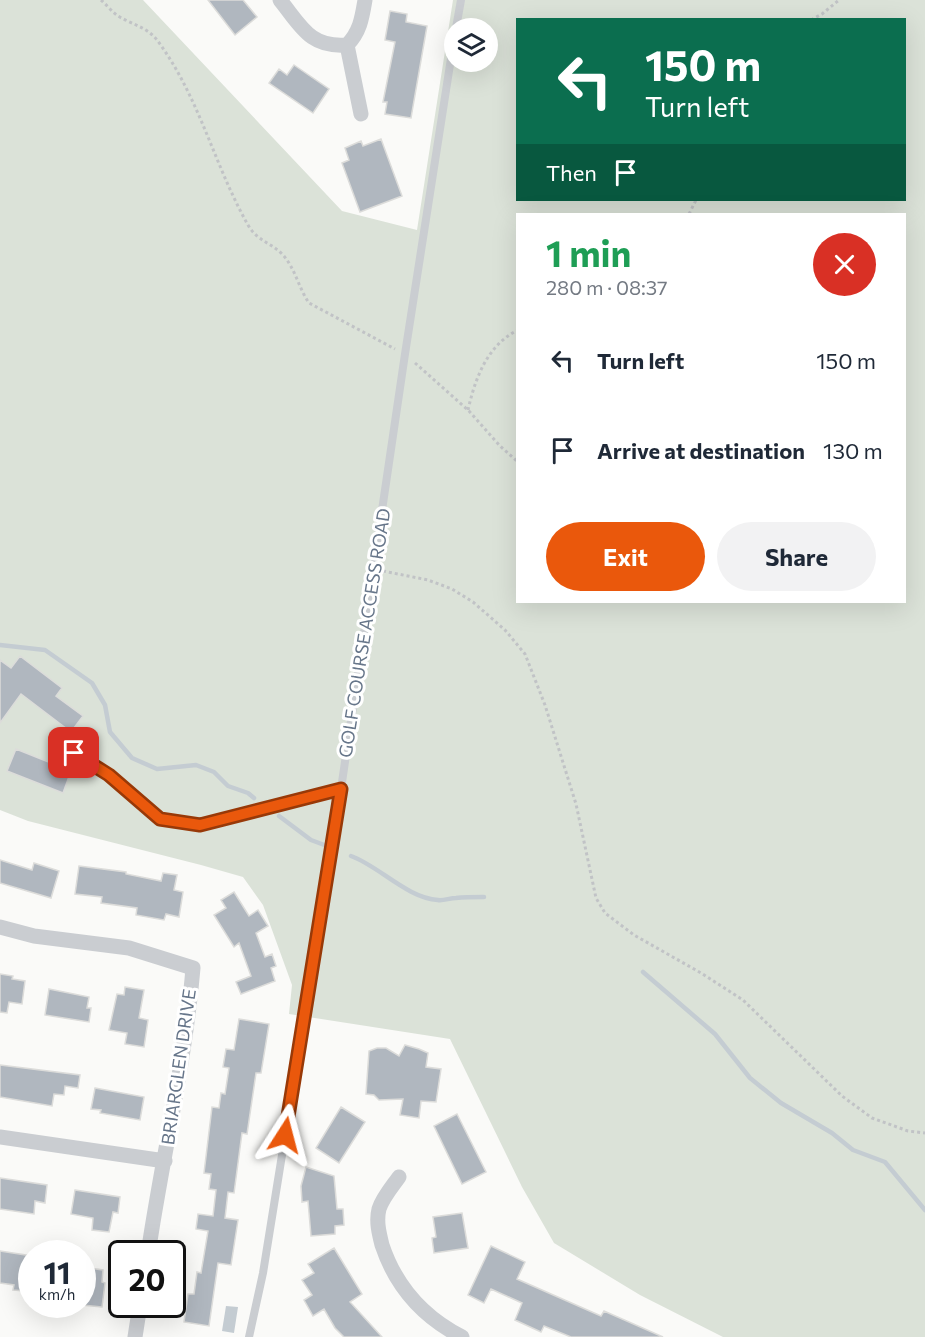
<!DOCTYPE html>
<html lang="en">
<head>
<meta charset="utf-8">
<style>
	:root { --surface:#fff; --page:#f2f2f3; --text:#1f2937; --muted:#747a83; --accent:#ea580c }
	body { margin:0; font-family:Commissioner,sans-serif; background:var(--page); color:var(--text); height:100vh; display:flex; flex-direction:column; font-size:22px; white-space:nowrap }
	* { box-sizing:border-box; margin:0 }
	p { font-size:20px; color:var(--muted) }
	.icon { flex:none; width:33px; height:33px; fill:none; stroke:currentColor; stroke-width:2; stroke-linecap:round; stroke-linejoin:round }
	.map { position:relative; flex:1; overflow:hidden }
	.drawer { position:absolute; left:516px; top:213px; width:390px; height:390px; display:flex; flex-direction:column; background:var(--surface); border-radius:0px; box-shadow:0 6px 24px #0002 }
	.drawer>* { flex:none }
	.guide { position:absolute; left:516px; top:18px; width:390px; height:183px; border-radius:0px; box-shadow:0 6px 24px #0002; background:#0b6e4f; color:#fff; overflow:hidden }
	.tools { position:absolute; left:444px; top:18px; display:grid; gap:12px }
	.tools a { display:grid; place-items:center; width:54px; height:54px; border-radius:50%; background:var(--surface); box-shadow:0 6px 24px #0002; font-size:30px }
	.speed { position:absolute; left:18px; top:1240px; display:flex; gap:12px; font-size:30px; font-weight:700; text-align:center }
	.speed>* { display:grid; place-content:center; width:78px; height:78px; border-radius:50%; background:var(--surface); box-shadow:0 6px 24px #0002; line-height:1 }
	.speed small { font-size:15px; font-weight:400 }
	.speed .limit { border:3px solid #111; border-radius:9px; background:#fff; color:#111 }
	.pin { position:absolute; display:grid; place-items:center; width:51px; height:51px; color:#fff; margin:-26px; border-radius:12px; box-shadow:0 3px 9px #0006 }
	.me { position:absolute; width:66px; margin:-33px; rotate:9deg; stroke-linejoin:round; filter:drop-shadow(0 0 4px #0008) }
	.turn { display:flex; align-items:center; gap:21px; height:126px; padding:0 30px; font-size:27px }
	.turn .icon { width:78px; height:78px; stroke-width:2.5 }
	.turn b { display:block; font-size:42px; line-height:51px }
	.then { display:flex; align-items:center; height:57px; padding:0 30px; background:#0003; gap:12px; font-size:22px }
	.round { display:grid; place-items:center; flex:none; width:63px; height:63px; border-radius:32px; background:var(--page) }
	.overview { display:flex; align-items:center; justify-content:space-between; height:102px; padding:0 30px }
	h1 { font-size:36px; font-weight:700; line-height:45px; color:#1e9e55 }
	.cta { display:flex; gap:12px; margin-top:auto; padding:12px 30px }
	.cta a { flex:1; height:69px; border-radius:36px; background:var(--accent); color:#fff; font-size:24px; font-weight:700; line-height:69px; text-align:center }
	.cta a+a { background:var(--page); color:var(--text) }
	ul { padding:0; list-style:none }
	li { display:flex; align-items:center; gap:18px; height:90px; padding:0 30px }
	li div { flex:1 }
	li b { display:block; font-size:22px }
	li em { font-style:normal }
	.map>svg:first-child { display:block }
	.green { fill:#dbe2d8; fill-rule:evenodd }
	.water { fill:#c4ccd2 }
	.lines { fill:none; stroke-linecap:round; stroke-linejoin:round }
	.stream { stroke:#c4ccd2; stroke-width:4.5 }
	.building { fill:#b0b7bf; stroke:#dcdcda; stroke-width:1.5 }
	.path { stroke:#c1c3c6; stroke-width:3; stroke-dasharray:3 3; stroke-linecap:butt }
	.lane { stroke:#cacdd1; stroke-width:8 }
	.street { stroke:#cacdd1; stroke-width:15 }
	.route-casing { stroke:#983908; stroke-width:15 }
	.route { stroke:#ea580c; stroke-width:10 }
	.labels { text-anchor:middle; stroke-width:6; stroke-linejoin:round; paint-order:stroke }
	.street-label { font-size:18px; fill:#67768a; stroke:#fff }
</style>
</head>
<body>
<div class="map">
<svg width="925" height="1337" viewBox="0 0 925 1337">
	<rect width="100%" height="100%" fill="#fafaf8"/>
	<path class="green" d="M0,0H143L342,211L417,230L453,0H925V1337H723L640,1295L554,1243L522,1187L450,1039L289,1014L292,985L263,905L243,877L201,865L28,821L0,810ZM518,20H904V200H518ZM454,28H488V62H454ZM518,214H904V602H518Z"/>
	<path class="water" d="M226,1306L238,1307L234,1333L222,1331Z"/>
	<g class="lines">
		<path class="stream" d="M0,645L45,650L92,683L105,705L110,732L132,758L157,769L196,765L214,772L228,786L248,793L254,798
			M279,816L311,840L327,846
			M351,856C379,866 407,898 438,900C443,901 450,898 456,898C465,897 475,897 484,897
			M643,972L715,1034L750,1078L781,1103L832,1133L853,1150L885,1162L925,1210"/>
	</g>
	<path class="building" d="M208,0H243L257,17L235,35Z
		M390,11L407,14L406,22L427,26L411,118L385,114L387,102H383L395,42L385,40Z
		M294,65L329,89L313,113L269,83L279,69L287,75Z
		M381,139L402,196L360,212L342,163L349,160L345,148L361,141L363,146Z
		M20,656L62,688L56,696L83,716L71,732L21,694L0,723V660L11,668Z
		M16,749L71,771L63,793L7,771Z
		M0,860L32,870L34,863L59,871L51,898L0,883Z
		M79,866L126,872V874L161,881L163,873L177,875L174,890L183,892L179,917L166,914L164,920L136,915L137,908L101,903L102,897L75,894Z
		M234,892L249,916L258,910L268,926L256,933L265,957L272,954L276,966L271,968L275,981L241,994L236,982L251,976L239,943L234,947L214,915L226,908L221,900Z
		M0,974L13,976L12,979L25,981L22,1004L9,1002L7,1013L0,1012Z
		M125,987L144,990L139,1018L148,1020L144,1047L125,1044L127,1033L109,1030L117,994L124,995Z
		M49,989L89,997L87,1008H91L89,1022L45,1015Z
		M239,1019L269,1024L261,1073H256L247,1134L242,1133L234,1193L228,1192L225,1218L238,1220L231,1265L218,1263L209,1326L184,1322L188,1294H194L197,1272L201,1273L208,1231L196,1229L198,1214L213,1216L216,1190L209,1189L211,1174L204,1173L212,1107L219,1108L221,1093L225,1094L229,1068L223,1067L226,1049L234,1050Z
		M405,1045L419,1049L428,1053L426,1067L441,1069L436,1102L421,1101L419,1118L400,1115L403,1099L379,1100L374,1095L366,1094L369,1051L377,1048H386L399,1056Z
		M0,1065L80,1075L78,1088L65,1086L64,1095L54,1094L52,1106L0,1097Z
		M95,1088L144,1097L140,1120L100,1113L101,1110L91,1109Z
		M341,1107L365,1122L339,1163L316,1148Z
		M457,1114L486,1172L462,1184L434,1126Z
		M306,1167L334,1176L337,1209H343L344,1225L335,1226V1234L311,1236L308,1201L302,1202L301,1186Z
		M0,1178L47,1185L45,1203L35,1201L34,1214L0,1209Z
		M75,1190L120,1197L118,1213L113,1212L109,1232L92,1230L93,1218L71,1214Z
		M462,1213L468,1248L434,1253L432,1238L436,1237L433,1217Z
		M491,1246L525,1262L517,1279L601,1316L604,1311L663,1337H571L544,1326L541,1332L515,1320L522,1303L491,1289L484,1303L468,1295Z
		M334,1248L362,1294L350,1302L382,1337H344L335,1328L324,1309L313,1316L304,1300L312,1295L302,1280L314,1273L308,1264Z
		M0,1251L32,1256V1287L26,1286V1291L13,1290L14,1285L0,1283Z
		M82,1267L103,1270L102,1282L105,1283L102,1307L82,1305Z"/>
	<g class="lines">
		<path class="path" d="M101,0C107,5 112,12 118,16C131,24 147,27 157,40C199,96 214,165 248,225C257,241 272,243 283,255C295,268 299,289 309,303L395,349
			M811,20L822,14L839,0
			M689,214L696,200
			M415,363L468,410L500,446L518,462
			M468,410C475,379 487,345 518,330
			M383,571L428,580L452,589L473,602L505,630L525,654L545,705L576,804L596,898L605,913L634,935L701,973L743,1000L842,1096L872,1118L908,1131L925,1133"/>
		<path class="lane" d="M456,28L461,0
			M56,741L109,775L160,819L200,825L341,789
			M249,1337L263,1273L341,789L405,354L454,39"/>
		<path class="street" d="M280,0C301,26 310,48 347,45
			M361,114L347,45C360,32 362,18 365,0
			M0,927L34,936L129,948L193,968C185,1065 162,1158 148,1254
			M0,1137L165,1161
			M399,1177C392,1187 383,1197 379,1209C376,1221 379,1233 382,1245C396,1287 423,1317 462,1337
			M135,1337L140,1305"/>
	</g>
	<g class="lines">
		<g class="route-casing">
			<path id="route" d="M74,753L109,775L160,819L200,825L341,789L285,1135"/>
		</g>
		<use href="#route" class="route"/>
	</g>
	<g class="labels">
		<g class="street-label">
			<text transform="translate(365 633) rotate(-81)" y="6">GOLF COURSE ACCESS ROAD</text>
			<text transform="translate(179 1067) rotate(-82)" y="6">BRIARGLEN DRIVE</text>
		</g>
	</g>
</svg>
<div class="tools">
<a><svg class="icon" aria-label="layers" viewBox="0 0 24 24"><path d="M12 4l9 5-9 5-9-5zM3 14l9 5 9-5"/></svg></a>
</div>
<div class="speed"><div>11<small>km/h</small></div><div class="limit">20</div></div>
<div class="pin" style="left:74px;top:753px;background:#d93025"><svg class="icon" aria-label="arrive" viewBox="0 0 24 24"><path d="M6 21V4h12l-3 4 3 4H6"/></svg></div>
<svg class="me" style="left:285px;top:1135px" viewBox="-20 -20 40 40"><path d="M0-17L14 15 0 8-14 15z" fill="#ea580c" stroke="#fff" stroke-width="4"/></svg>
<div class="guide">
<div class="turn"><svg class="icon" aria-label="left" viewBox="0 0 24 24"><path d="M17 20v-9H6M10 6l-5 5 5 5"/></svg><div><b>150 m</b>Turn left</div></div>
<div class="then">Then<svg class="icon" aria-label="arrive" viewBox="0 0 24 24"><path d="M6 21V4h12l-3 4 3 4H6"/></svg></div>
</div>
<section class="drawer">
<div class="overview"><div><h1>1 min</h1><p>280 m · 08:37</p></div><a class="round" style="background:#d93025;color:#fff"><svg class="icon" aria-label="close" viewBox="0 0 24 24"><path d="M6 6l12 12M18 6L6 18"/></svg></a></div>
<ul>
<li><svg class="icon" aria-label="left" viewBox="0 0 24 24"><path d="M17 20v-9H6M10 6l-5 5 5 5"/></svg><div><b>Turn left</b></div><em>150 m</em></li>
<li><svg class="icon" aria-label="arrive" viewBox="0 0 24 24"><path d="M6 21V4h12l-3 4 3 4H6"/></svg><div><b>Arrive at destination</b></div><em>130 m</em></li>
</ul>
<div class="cta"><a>Exit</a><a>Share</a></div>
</section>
</div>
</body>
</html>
